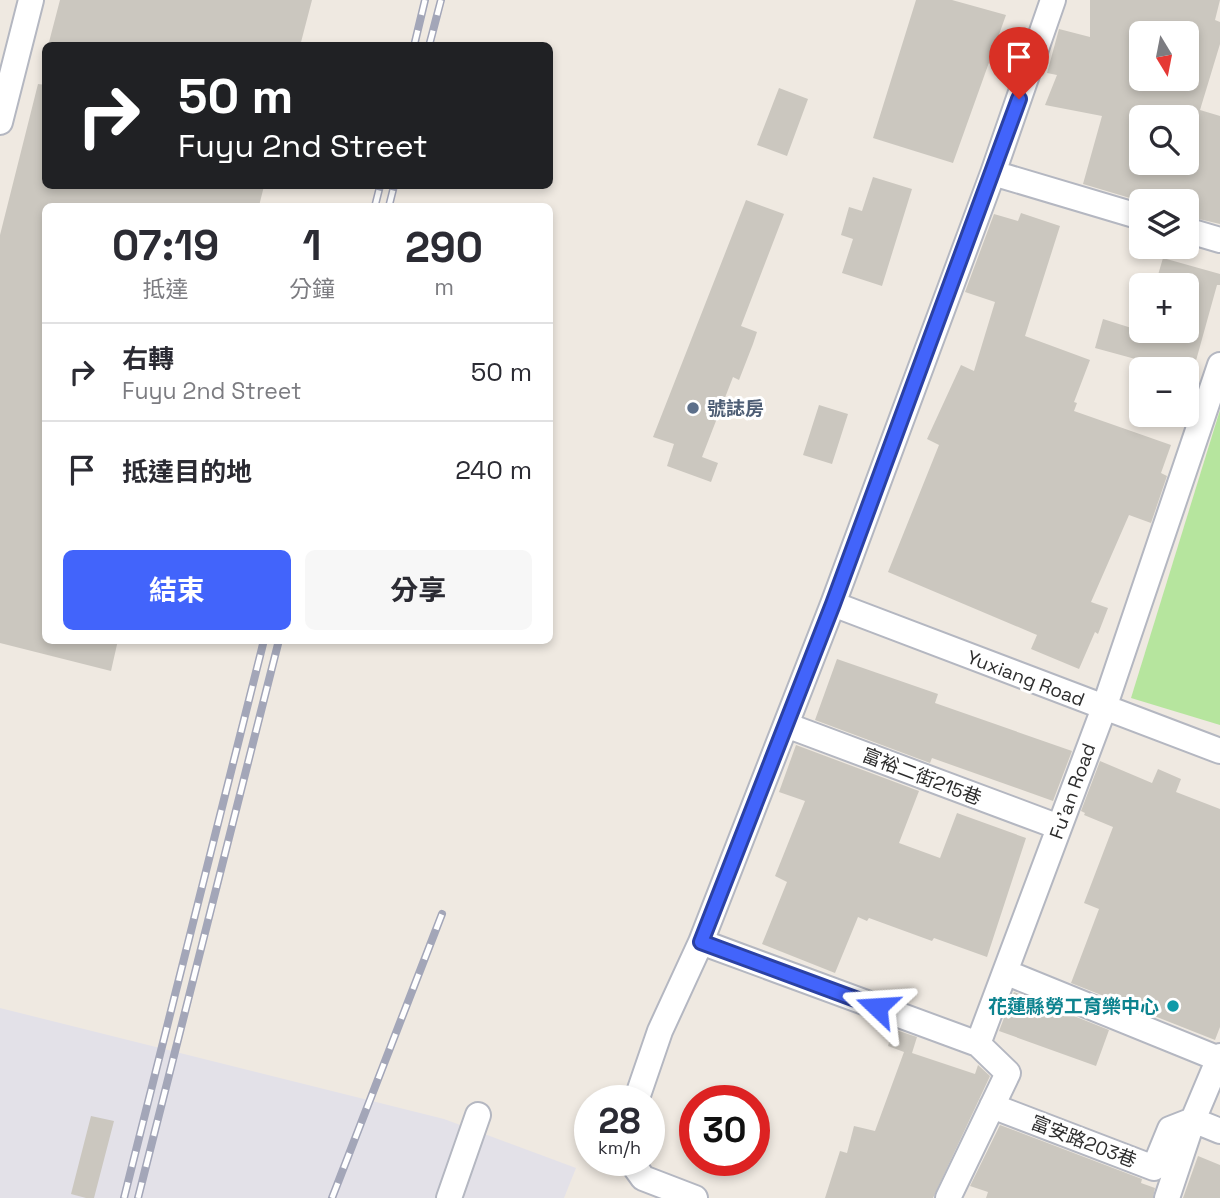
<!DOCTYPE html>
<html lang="zh-TW">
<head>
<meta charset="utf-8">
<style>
	:root { --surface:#fff; --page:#f7f7f7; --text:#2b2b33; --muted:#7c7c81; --line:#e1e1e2; --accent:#4264fb }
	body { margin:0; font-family:"Space Grotesk","Noto Sans TC",sans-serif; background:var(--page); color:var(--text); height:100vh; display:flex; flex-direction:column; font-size:26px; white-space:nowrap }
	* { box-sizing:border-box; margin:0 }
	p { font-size:23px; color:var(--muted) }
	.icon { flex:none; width:38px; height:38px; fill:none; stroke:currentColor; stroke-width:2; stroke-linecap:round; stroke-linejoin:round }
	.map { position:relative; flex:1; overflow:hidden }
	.panel { position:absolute; left:42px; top:203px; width:511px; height:441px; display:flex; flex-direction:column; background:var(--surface); border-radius:10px; box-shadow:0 4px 10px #0003 }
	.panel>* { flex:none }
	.guide { position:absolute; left:42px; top:42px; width:511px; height:147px; border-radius:10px; box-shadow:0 4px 10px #0003; background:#202124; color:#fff; overflow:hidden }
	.needle { width:46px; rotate:170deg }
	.tools { position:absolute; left:1129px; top:21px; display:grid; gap:14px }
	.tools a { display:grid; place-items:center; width:70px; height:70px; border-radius:10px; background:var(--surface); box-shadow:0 4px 10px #0003; font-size:35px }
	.speed { position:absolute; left:574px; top:1085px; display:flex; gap:14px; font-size:35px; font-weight:700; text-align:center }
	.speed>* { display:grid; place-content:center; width:91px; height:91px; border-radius:50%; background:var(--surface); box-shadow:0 4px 10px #0003; line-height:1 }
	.speed small { font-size:18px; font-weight:400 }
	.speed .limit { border:10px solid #d22; background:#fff; color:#111 }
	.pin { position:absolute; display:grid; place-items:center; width:60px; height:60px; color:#fff; margin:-72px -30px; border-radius:50% 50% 50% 0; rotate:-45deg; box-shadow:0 0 7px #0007 }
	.pin .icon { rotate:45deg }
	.me { position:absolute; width:77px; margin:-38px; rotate:290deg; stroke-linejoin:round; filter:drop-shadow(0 0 5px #0008) }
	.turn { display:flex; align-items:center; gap:24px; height:147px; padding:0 21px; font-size:32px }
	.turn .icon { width:91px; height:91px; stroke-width:2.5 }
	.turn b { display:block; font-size:49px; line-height:60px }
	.eta { display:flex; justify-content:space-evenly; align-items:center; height:119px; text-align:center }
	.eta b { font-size:42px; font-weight:700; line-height:49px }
	.primary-button { display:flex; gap:14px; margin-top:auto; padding:14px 21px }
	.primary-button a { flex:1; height:80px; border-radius:10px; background:var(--accent); color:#fff; font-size:28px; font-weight:700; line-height:80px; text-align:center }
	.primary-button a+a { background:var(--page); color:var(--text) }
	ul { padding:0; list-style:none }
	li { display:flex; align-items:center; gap:21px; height:98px; padding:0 21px; border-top:2px solid var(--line) }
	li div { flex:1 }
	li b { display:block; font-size:26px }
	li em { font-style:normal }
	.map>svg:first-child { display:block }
	.industrial { fill:#e3e1e8 }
	.green { fill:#b6e59e }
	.building { fill:#cbc7bf; fill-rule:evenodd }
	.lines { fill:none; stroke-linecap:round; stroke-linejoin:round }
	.minor-casing { stroke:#b4b7c1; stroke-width:28 }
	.minor { stroke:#fff; stroke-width:24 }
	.rail-casing { stroke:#a3a6b8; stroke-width:8 }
	.rail { stroke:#fff; stroke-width:5; stroke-dasharray:16; stroke-linecap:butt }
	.route-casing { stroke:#2b41a3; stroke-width:18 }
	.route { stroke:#4264fb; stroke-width:12 }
	.service-dot { fill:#5c6f8a; stroke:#fff; stroke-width:2.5 }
	.culture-dot { fill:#0f9aa8; stroke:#fff; stroke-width:2.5 }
	.labels { text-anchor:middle; stroke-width:6; stroke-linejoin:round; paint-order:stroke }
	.service-label { font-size:19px; font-weight:bold; fill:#4e5e75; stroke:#fff; text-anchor:start }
	.street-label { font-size:19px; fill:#2e2e2e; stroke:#fff }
	.culture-label { font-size:19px; font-weight:bold; fill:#0d838f; stroke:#fff; text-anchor:end }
</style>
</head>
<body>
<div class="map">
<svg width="1220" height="1198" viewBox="0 0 1220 1198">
	<rect width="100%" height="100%" fill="#efe9e1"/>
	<path class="industrial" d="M0,1008L444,1119L576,1168L564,1198H0Z"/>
	<path class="green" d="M1220,410V725L1131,698Z"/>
	<path class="building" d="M60,0H312L300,46H48Z
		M916,0H952L1006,15L953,163L873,138Z
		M1090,0H1220L1215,20L1220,22V44L1200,110L1220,116V224L1186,216V201H1140L1083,184L1102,116L1045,105L1057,75L1047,73L1059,29L1090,37ZM1141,33H1186V79H1141ZM1141,117H1186V163H1141Z
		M38,84L46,85V186H264L259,206H46V640H118L111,671L0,643V235Z
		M779,88L808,99L787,156L757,145Z
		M873,177L912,189L882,286L842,273L853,239L841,235L849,207L862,211Z
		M746,200L784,214L741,326L757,332L753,344L739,380L733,377L702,457L718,463L711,482L667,466L674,444L653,437Z
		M1021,213L1060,226L1025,336L1090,360L1074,402L1077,403L1074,411L1171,445L1161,473L1167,476L1151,523L1129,515L1091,602L1108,608L1098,634L1095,632L1079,669L1031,649L1037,635L888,572L939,445L927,439L961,365L974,371L995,302L965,292L994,214L1018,221Z
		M1163,258L1220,274V285H1217L1192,375L1186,373V369H1172L1095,348L1103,319L1141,331H1186V285H1155Z
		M819,405L848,414L832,464L803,455Z
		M837,659L938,694L935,703L1072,751L1053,801L932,758L930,763L815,720Z
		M796,745L919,791L899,843L940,858L957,813L1026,838L987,957L934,938L932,941L869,918L867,921L858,917L835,973L762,944L787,882L775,876L805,801L779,792Z
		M1100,761L1152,783L1158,769L1181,779L1176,792L1220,809V1027L1215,1040L1071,983L1099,909L1084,903L1113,827L1084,815L1085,813L1081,811Z
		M1014,992L1109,1030L1096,1066L999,1031Z
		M893,1029L917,1037L912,1053L975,1074L978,1065L990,1076L933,1198H825L840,1151L847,1153L854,1126L875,1131L904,1052L888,1046Z
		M91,1116L114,1121L94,1198H86L71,1194Z
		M1000,1125L1142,1179L1141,1183L1155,1188L1153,1198H986L988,1192L970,1186Z
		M1198,1156L1220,1165V1198H1183Z"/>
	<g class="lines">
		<g class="minor-casing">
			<path id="minor" d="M0,122L31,0
				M993,173L1141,217
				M1186,230L1220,240
				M833,604L1220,751
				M786,725L1059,827
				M701,942L978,1044
				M1005,972L1219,1059
				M636,1101L660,1031L701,942L833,604L993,173L1053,0
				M992,1106L1154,1168L1170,1129L1193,1120L1220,1131
				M630,1160L643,1178L695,1198
				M449,1198L478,1115
				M948,1198L1008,1073L978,1044L1104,708L1220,365
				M1167,1198L1193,1120L1220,1056"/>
		</g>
		<use href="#minor" class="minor"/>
		<g class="rail-casing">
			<path id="rail" d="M414,46L425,0
				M429,46L441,0
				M375,206L380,186
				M389,206L394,186
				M124,1198L264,640
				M138,1198L279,640
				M332,1198L442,914"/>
		</g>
		<use href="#rail" class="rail"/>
	</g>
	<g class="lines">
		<g class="route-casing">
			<path id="route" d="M877,1007L701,942L833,604L1019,99"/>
		</g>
		<use href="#route" class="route"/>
	</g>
	<circle class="service-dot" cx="693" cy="408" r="7"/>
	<circle class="culture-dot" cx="1173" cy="1006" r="7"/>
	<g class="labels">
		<g class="service-label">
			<text x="707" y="415">號誌房</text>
		</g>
		<g class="street-label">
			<text transform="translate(1026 678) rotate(21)" y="7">Yuxiang Road</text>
			<text transform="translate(922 776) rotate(21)" y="7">富裕二街215巷</text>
			<text transform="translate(1072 791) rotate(-70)" y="7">Fu’an Road</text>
			<text transform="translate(1084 1141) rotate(21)" y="7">富安路203巷</text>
		</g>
		<g class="culture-label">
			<text x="1159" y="1013">花蓮縣勞工育樂中心</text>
		</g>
	</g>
</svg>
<div class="tools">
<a><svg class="needle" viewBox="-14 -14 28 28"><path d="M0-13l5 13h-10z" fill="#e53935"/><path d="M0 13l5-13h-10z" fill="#7c7c81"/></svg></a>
<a><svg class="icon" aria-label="search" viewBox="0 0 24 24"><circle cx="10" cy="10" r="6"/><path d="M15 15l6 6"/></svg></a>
<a><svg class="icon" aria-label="layers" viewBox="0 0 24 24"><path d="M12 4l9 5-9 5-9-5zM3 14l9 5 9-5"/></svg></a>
<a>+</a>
<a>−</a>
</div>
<div class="speed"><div>28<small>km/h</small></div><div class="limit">30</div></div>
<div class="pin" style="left:1019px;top:99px;background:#d93025"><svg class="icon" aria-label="arrive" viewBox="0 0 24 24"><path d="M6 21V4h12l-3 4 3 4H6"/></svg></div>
<svg class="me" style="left:877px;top:1007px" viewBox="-20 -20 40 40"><path d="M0-17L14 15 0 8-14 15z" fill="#4264fb" stroke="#fff" stroke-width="4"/></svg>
<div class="guide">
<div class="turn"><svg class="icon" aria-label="right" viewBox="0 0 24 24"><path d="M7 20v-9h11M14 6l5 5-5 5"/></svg><div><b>50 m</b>Fuyu 2nd Street</div></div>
</div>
<section class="panel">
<div class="eta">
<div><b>07:19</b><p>抵達</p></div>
<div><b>1</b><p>分鐘</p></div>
<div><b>290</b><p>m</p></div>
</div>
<ul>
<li><svg class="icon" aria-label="right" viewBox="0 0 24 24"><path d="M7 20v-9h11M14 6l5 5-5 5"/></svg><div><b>右轉</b><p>Fuyu 2nd Street</p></div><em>50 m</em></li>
<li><svg class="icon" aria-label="arrive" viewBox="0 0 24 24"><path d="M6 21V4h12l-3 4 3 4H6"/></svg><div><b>抵達目的地</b></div><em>240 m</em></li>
</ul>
<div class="primary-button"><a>結束</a><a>分享</a></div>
</section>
</div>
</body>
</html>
